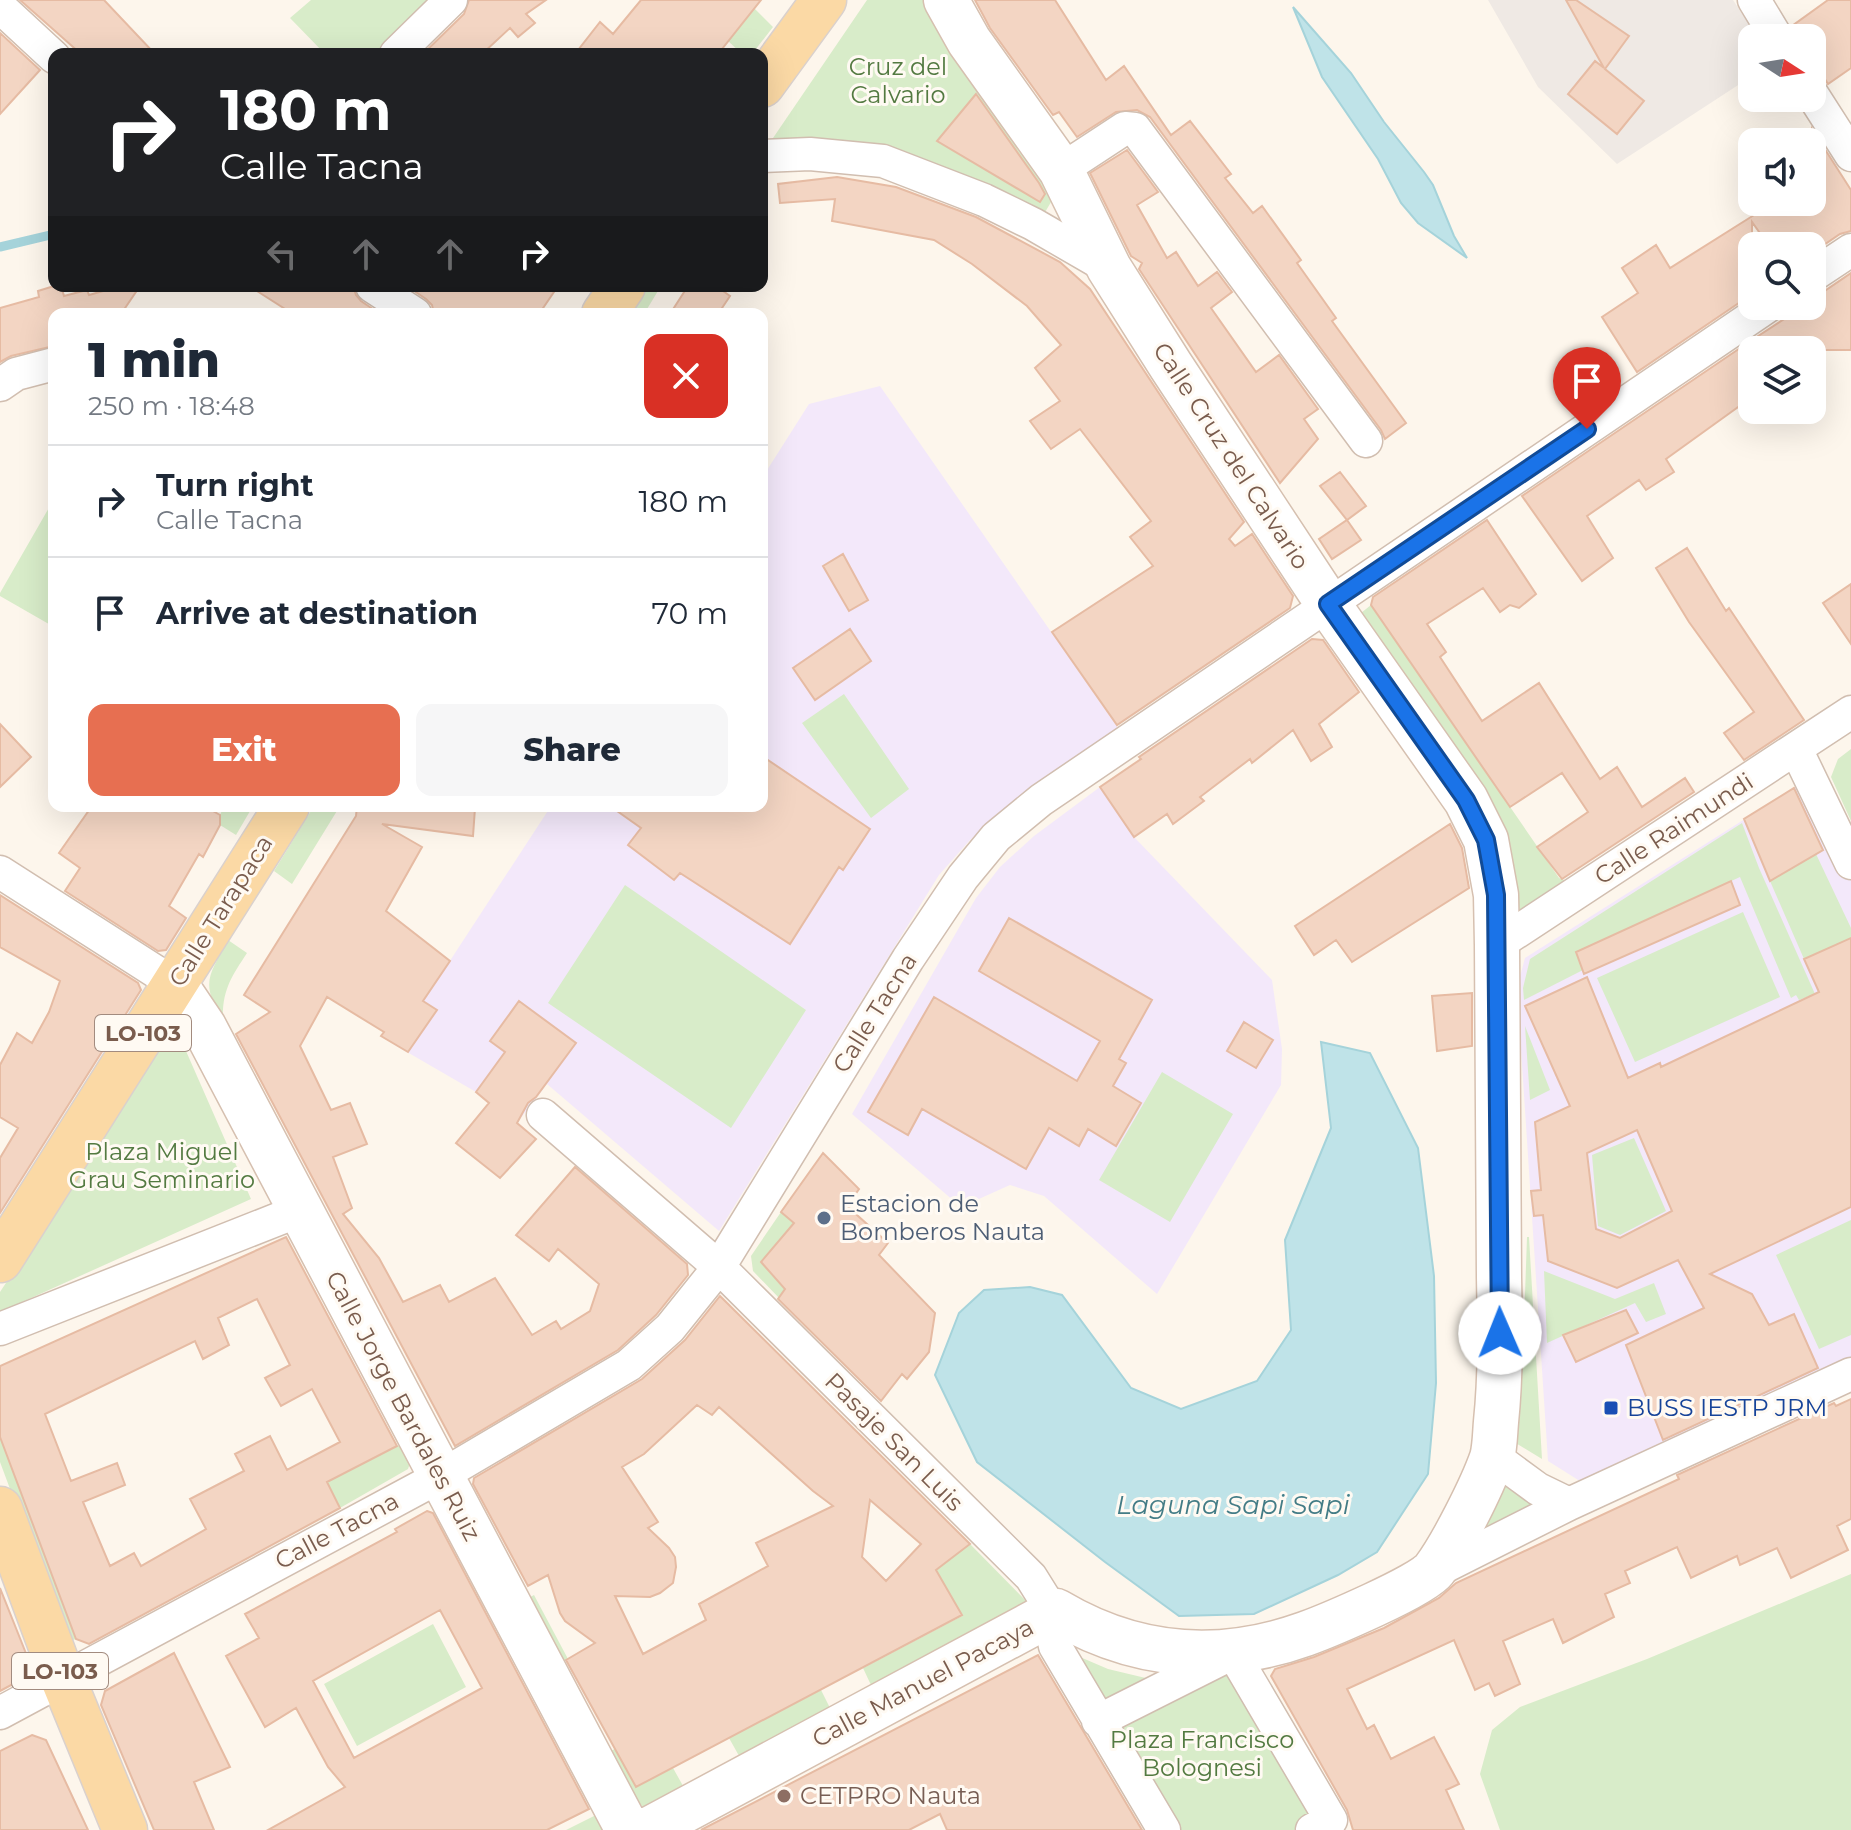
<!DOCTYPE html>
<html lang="en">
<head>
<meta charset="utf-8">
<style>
	:root { --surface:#fff; --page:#f6f6f7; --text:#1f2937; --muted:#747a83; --line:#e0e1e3; --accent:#e76f51 }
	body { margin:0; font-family:Montserrat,sans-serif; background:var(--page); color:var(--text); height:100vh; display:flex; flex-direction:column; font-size:30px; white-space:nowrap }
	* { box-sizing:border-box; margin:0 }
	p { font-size:26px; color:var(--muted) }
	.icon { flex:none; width:44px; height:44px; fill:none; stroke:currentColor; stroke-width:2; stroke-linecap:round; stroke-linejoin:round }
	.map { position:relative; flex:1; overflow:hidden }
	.panel { position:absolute; left:48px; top:308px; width:720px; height:504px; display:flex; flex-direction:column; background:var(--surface); border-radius:16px; box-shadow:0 8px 32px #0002 }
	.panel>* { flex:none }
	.top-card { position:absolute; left:48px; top:48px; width:720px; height:244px; border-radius:16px; box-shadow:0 8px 32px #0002; background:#202124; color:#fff; overflow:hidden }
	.needle { width:52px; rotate:102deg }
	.tools { position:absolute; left:1738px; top:24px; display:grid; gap:16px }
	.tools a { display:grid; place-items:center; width:88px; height:88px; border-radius:16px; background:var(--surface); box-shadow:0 8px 32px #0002; font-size:40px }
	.pin { position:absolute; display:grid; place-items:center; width:68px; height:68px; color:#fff; margin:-82px -34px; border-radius:50% 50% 50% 0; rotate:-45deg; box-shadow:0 0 8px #0007 }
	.pin .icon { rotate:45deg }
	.me { position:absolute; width:88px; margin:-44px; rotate:359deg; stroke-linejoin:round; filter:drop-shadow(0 0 6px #0008) }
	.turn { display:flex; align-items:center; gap:28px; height:168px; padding:0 40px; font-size:36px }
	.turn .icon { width:104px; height:104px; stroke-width:2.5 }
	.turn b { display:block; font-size:56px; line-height:68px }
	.lanes { display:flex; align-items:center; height:76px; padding:0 40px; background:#0003; justify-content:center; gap:40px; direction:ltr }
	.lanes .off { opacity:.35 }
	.round { display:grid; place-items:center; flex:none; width:84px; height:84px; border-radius:16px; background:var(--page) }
	.headline { display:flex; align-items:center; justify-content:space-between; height:136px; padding:0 40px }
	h1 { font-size:48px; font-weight:800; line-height:60px }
	.button { display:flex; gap:16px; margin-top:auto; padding:16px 40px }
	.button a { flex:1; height:92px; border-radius:16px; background:var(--accent); color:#fff; font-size:32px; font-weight:800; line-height:92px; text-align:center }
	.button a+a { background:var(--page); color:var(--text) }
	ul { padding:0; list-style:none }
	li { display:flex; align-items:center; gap:24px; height:112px; padding:0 40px; border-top:2px solid var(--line) }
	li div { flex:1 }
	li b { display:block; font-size:30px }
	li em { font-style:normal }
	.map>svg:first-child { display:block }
	.industrial { fill:#efe9e4 }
	.education { fill:#f3e8fa }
	.green { fill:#d8ecc9 }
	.water { fill:#bfe3e8; stroke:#a5d3da; stroke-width:2 }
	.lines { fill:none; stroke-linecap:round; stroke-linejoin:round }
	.stream { stroke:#a5d3da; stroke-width:9 }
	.building { fill:#f3d5c3; stroke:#e6bba3; stroke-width:2; fill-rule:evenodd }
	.street-casing { stroke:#d1beb0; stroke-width:35 }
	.secondary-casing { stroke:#d6c0b0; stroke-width:47 }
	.primary-casing { stroke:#dad1cd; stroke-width:47 }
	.street { stroke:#fff; stroke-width:32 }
	.secondary { stroke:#fff; stroke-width:44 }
	.primary { stroke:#fbd9a5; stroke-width:44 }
	.route-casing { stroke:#114b97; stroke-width:20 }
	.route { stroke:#1a73e8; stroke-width:14 }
	.service-dot { fill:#5c6f8a; stroke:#fffaf3; stroke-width:3 }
	.transit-dot { fill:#1a4fb4; stroke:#fffaf3; stroke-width:3 }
	.education-dot { fill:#8d6e63; stroke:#fffaf3; stroke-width:3 }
	.labels { text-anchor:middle; stroke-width:6; stroke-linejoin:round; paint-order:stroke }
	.shield { fill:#fffaf3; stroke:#a28b7f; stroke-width:2 }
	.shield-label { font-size:22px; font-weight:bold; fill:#7a5c4d }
	.park-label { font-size:24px; fill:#537a41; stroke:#fffaf3 }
	.street-label { font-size:24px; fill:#7a5c4d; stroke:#fffaf3 }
	.service-label { font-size:24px; fill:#4e5e75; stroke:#fffaf3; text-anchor:start }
	.transit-label { font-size:24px; fill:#164399; stroke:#fffaf3; text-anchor:start }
	.education-label { font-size:24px; fill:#785e54; stroke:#fffaf3; text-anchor:start }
	.water-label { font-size:26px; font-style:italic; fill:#437c86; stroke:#fffaf3 }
</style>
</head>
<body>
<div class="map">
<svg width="1851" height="1830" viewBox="0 0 1851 1830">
	<rect width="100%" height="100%" fill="#fdf6ec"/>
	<path class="industrial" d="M1488,0H1733L1758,38H1752V76L1617,164L1538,87Z"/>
	<path class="education" d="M880,386L1118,728L1044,778L1004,810L970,840L939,875L719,1231L547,1084L517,1123L476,1092L395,1045L551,806H762V478L809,404Z
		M1797,786L1808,790L1851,880V1357L1583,1483L1548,1461L1517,988L1525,958Z
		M1100,787L1134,837L1272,980L1282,1049L1281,1085L1157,1294L1044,1196L1010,1185L961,1207L852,1114L976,898L1000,867L1034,836Z"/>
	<path class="green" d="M311,0H442L385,54H325L290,18Z
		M867,0H930L1061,185L1044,214L880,148L773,138Z
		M754,8L773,27L752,54H742L727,40Z
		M646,286H661L644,314H628Z
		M54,499V627L0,596V593Z
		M1371,605L1559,878L1572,883L1524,913L1517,910L1468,768L1361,613Z
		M844,694L909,789L871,818L802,723Z
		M1851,749V821L1831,777L1838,759Z
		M224,806H253L236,835L220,825V815Z
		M314,806H340L292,884L274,871Z
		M1742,823L1759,868L1815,994L1799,1000L1796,995L1791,998L1740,877L1576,952L1583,970L1524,1000L1523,988L1530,959Z
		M1816,854L1851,928V938L1804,959L1770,881Z
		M625,885L806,1010L731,1128L548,1003Z
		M1743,912L1780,997L1635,1062L1597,978Z
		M228,940L247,953C232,976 222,990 223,1019C199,983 210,974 228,940Z
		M175,1026L251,1199L0,1312V1292Z
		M1525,1026L1550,1090L1530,1100Z
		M1162,1072L1233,1114L1170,1222L1099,1180Z
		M1634,1138L1666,1211L1620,1235L1598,1226L1592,1155Z
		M781,1212L794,1223L761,1262L785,1289L779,1298L753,1271L751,1256Z
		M1851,1220V1335L1819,1349L1776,1255Z
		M1527,1237H1529L1542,1459L1514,1442L1523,1352Z
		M1544,1271L1615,1299L1654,1283L1666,1314L1646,1322L1635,1303L1547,1343Z
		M0,1437L76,1639L67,1642L0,1462Z
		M340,1442L354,1468L402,1444L411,1460L408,1469L340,1508L314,1456Z
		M1501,1483L1540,1507L1470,1543Z
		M970,1544L1028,1603L878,1700L863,1668L962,1616L936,1570Z
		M1851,1574V1830H1500L1480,1774L1492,1730L1520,1707L1647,1659Z
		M534,1595L568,1659L556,1665L523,1601Z
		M433,1624L466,1687L357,1746L324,1684Z
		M1073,1654L1108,1669L1154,1680L1100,1708Z
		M1226,1663L1313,1819L1294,1830H1174L1109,1727Z
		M821,1690L834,1716L743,1763L729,1738Z
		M616,1748L636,1787L673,1768L687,1793L648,1808L632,1802L603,1756Z
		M596,1815L604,1830H566Z"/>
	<path class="water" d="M1293,7L1351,73L1384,122L1424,172L1433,185L1454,236L1467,258L1418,223L1401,203L1378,159L1322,77Z
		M1321,1042L1370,1053L1418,1148L1434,1276L1436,1383L1428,1474L1377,1552L1338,1575L1254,1614L1179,1616L1105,1562L977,1462L935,1375L959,1313L984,1290L1030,1287L1062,1295L1131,1388L1181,1409L1257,1381L1291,1330L1285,1240L1331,1128Z"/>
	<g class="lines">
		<path class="stream" d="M0,247L54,234"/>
	</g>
	<path class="building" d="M20,0H104L155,54H81Z
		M469,0H546L526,14L535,23L518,37L510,28L482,54H423L464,14Z
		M641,0H761L718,54H575L600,22L613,34Z
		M975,0H1055L1106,80L1124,66L1171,135L1190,121L1231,174L1225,178L1253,213L1262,206L1301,260L1297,263L1336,318L1332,321L1406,423L1385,439L1381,430L1150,117L1137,110L1116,112L1077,137L1059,112L1053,115L990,28Z
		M1566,0H1576L1629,36L1605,69L1644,101L1617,134L1568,94L1595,61L1604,68Z
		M1828,0H1851V68L1828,84L1812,58V38H1796L1792,26Z
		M0,33L40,70L0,114Z
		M976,94L1039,183L1045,194L1040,202L937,141Z
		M1812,129L1851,190V231L1840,234L1812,253V246H1769L1752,222V294L1637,372L1602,317L1638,293L1622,268L1656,245L1670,268L1762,210L1757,202H1812Z
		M1127,150L1158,192L1137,205L1167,258L1176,252L1198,286L1217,272L1232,292L1211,308L1256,372L1279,355L1318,409L1304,419L1318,439L1280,483L1139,269L1142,263L1131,256L1090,173Z
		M837,177L896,187L976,217L1060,262L1090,289L1244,522L1229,539L1235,546L1252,534L1293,596L1290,608L1117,725L1052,632L1153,566L1130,537L1151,521L1080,429L1051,449L1030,421L1060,401L1035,368L1061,345L1027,306L972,264L934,240L832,221L835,199L780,203L778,184Z
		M1851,273V350H1752V397L1666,459L1674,472L1646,490L1639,480L1587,516L1613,558L1582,581L1522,496L1752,340L1804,306H1812V295L1823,292Z
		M54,286H61L64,296L87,290L89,295L121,286H140L121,314H54V346L11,356L0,362V308L39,297L38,291Z
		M249,286H353L356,295L361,301L380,314H293Z
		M407,286H558L539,314H434L432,305L426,299Z
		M688,286H716L730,296L718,314H670Z
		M1340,472L1366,506L1347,520L1320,486Z
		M1347,520L1361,540L1332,559L1319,539Z
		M1487,520L1536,594L1519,608L1510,605L1500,612L1483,588L1427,624L1446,652L1440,657L1482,721L1539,683L1600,779L1617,767L1642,807L1685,778L1694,792L1562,879L1537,847L1588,812L1562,773L1510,807L1371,605L1373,597Z
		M1687,548L1726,611L1729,608L1804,720L1744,760L1724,733L1754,712L1689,622L1656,568Z
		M843,554L868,600L849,611L823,566Z
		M1851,584V644L1823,603Z
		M850,629L871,661L815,700L793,668Z
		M1312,639L1323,640L1359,692L1319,724L1332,747L1311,761L1293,730L1252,763L1250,759L1200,797L1204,801L1173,824L1167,814L1134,837L1100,787L1141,759L1139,757Z
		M0,724L31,757L0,787Z
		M762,756L870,829L843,870L839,867L790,944L680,873L674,880L628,845L641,828L610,806H762Z
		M1794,788L1823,850L1770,881L1744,819Z
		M92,806H204L220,815V825L203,857L199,854L169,906L186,918L166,950L158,951L65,891L80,868L59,853Z
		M357,806L475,808L473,836L382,824L422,847L386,911L450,961L423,1001L437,1010L408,1052L381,1036L384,1032L327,997L300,1046L331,1110L350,1103L367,1144L333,1157L352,1208L343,1214L379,1258L403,1302L440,1285L449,1302L495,1278L532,1335L556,1321L561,1329L590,1311L599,1284L558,1249L549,1261L516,1235L575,1167L687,1264L688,1275L656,1315L618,1350L455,1446L236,1034L270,1012L244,995L356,816Z
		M1450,824L1462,848L1469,888L1352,962L1336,940L1314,955L1295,926Z
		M1731,881L1740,905L1584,974L1576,952Z
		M0,895L138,983L141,990L0,1213V1158L18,1128L0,1117V1065L17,1033L32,1043L49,1012L60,981L0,947Z
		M1009,918L1152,1000L1119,1059L1126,1063L1113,1086L1141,1103L1116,1146L1088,1129L1079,1146L1049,1128L1026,1169L922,1109L908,1135L868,1112L934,997L1077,1081L1100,1041L979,971Z
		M1851,938V1207L1710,1274L1752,1294L1769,1325L1794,1314L1818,1368L1663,1440L1626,1345L1704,1308L1678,1260L1617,1288L1548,1261L1543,1215L1534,1216L1531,1191L1541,1190L1535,1122L1570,1106L1525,1006L1587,977L1628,1078L1660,1063L1661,1067L1819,992L1804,959ZM1637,1130L1672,1211L1620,1238L1596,1229L1587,1153Z
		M1472,993V1046L1437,1051L1432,996Z
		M519,1001L576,1043L536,1097L528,1103L517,1123L536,1139L500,1178L456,1143L489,1103L476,1092L505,1052L490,1041Z
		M1244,1022L1273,1040L1256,1068L1227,1051Z
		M823,1153L859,1189L847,1206L888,1243L879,1255L935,1313L929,1352L907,1379L902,1374L881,1401L778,1299L785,1289L761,1262L794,1223L781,1212Z
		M286,1237L397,1446L327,1482L340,1508L89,1644L76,1639L0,1437V1366ZM257,1299L290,1365L265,1378L281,1406L312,1389L340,1442L287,1470L270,1436L235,1454L244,1471L190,1499L206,1529L141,1566L134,1553L110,1566L83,1502L125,1485L117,1463L71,1481L45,1414L195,1341L203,1359L229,1345L218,1318Z
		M720,1296L970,1544L936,1570L962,1615L636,1787L566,1660L595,1643L565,1621L560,1613L548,1575L528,1586L473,1484L474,1478L642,1379L685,1340ZM697,1405L712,1415L719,1407L813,1491L833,1506L756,1543L768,1566L699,1604L706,1620L643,1654L615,1596L650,1597L660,1593L673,1583L676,1567L675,1557L669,1548L648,1528L658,1522L622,1467L644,1454ZM870,1500L921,1544L886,1581L862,1557Z
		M1626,1310L1638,1333L1576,1362L1563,1335Z
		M1851,1399V1519L1837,1526L1848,1550L1791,1578L1777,1548L1740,1565L1737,1556L1691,1578L1677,1547L1625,1571L1630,1583L1605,1594L1614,1617L1563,1643L1553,1619L1503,1641L1520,1684L1495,1696L1489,1683L1475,1690L1454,1640L1347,1689L1367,1729L1374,1725L1391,1759L1434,1737L1459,1784L1446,1790L1464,1830H1353L1347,1810L1271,1676L1275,1669L1314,1657L1384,1628L1439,1598L1456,1583L1679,1479L1677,1475L1834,1403L1836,1406Z
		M427,1511L433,1513L589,1809L547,1830H268L345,1787L328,1767L296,1708L265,1727L226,1656L259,1638L245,1614L397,1532L395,1529ZM440,1610L482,1688L354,1758L313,1681Z
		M0,1588L31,1666L28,1676L0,1691Z
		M174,1653L230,1767L194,1782L214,1830H154L101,1705L105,1691Z
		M1038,1655L1142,1830H947L940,1814L909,1830H701Z
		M32,1735L46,1740L88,1830H0V1751Z"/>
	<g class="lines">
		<g class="street-casing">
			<path id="street" d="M1754,0L1777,38
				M0,7L54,57
				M396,54L451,0
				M1812,94L1851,155
				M762,156L810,154L883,161L984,200L1033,224L1109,268
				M1061,170L1125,128L1135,129L1366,441
				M1812,276L1851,250
				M372,286L415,314
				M0,385L16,374L54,364
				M1796,749L1851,863
				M0,872L175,984
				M1497,945L1851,712
				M543,1115L719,1267L1031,1577L1046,1601L1055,1646L1164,1830
				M0,1329L301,1210
				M1493,1456L1538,1489L1569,1504
				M1432,1573L1569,1504L1851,1374
				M0,1713L439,1477L629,1365L670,1328L719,1267L908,959L963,877L996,837L1041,800L1768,306
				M1098,1721L1233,1653L1331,1820L1312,1830"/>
		</g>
		<g class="secondary-casing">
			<path id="secondary" d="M175,984L204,1027L225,1067L628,1830
				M648,1830L1056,1611C1135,1658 1218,1665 1305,1634C1327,1626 1422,1586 1434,1570C1452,1546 1482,1487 1492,1458C1495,1447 1495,1433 1496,1422C1501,1374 1500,1326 1499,1277C1498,1167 1497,1056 1497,945L1496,895L1486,840L1466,800L1328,604L1171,366L1109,268L1061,170L969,41L946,0"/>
		</g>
		<g class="primary-casing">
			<path id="primary" d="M762,85L824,0
				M604,314L623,286
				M0,1260L287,806
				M0,1509L63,1679L125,1830"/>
		</g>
		<use href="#street" class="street"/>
		<use href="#secondary" class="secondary"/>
		<use href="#primary" class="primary"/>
	</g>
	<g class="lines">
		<g class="route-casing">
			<path id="route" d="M1500,1333L1496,895L1486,840L1466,800L1328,604L1587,429"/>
		</g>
		<use href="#route" class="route"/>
	</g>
	<circle class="service-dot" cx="824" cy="1218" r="8"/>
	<rect class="transit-dot" x="1603" y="1400" width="16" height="16" rx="4"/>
	<circle class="education-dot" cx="784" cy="1796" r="8"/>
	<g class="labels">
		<g class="shield">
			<rect x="95" y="1015" width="96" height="36" rx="6"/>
			<rect x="12" y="1653" width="96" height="36" rx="6"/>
		</g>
		<g class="shield-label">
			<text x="143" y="1041">LO-103</text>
			<text x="60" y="1679">LO-103</text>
		</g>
		<g class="park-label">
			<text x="898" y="75">Cruz del<tspan x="898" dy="28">Calvario</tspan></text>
			<text x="162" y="1160">Plaza Miguel<tspan x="162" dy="28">Grau Seminario</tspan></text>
			<text x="1202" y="1748">Plaza Francisco<tspan x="1202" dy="28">Bolognesi</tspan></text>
		</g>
		<g class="street-label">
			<text transform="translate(1231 456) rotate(57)" y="8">Calle Cruz del Calvario</text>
			<text transform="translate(1674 829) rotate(-33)" y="8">Calle Raimundi</text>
			<text transform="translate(221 911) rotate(-58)" y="8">Calle Tarapaca</text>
			<text transform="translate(875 1013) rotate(-58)" y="8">Calle Tacna</text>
			<text transform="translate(403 1406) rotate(62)" y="8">Calle Jorge Bardales Ruiz</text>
			<text transform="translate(894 1442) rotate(45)" y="8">Pasaje San Luis</text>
			<text transform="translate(337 1531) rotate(-28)" y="8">Calle Tacna</text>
			<text transform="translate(923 1683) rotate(-28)" y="8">Calle Manuel Pacaya</text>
		</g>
		<g class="service-label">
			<text x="840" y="1212">Estacion de<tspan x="840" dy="28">Bomberos Nauta</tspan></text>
		</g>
		<g class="transit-label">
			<text x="1627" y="1416">BUSS IESTP JRM</text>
		</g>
		<g class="education-label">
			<text x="800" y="1804">CETPRO Nauta</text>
		</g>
		<g class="water-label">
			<text x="1233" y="1514">Laguna Sapi Sapi</text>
		</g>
	</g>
</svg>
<div class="tools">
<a><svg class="needle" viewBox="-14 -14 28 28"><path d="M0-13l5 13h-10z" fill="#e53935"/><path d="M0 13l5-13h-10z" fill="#747a83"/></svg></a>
<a><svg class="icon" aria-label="sound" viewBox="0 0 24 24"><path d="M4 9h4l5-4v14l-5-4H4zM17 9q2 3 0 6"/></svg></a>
<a><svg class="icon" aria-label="search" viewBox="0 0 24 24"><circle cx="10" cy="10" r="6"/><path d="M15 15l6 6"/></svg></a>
<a><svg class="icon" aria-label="layers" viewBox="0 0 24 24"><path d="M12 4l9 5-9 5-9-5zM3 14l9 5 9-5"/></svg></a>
</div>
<div class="pin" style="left:1587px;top:429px;background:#d93025"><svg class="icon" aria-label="arrive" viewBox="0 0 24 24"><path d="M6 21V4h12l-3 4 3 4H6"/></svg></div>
<svg class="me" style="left:1500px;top:1333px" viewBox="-20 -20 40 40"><circle r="19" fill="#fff"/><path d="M0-13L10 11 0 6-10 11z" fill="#1a73e8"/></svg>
<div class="top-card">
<div class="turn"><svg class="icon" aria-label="right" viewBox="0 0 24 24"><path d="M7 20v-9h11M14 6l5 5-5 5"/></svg><div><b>180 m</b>Calle Tacna</div></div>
<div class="lanes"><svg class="icon off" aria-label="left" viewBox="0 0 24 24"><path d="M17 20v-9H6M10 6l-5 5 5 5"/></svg><svg class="icon off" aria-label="ahead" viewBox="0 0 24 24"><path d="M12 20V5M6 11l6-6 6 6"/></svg><svg class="icon off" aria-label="ahead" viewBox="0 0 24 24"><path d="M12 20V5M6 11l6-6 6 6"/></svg><svg class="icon" aria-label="right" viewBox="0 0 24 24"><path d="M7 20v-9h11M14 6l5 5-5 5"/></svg></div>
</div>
<section class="panel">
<div class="headline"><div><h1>1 min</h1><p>250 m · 18:48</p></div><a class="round" style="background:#d93025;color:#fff"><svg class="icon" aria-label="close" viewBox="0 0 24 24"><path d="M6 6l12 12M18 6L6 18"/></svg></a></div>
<ul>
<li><svg class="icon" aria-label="right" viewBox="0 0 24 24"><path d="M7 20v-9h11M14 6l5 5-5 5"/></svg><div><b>Turn right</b><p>Calle Tacna</p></div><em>180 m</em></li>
<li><svg class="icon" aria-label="arrive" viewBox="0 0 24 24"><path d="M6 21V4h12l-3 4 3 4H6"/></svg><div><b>Arrive at destination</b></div><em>70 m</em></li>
</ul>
<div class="button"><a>Exit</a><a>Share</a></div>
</section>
</div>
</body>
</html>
